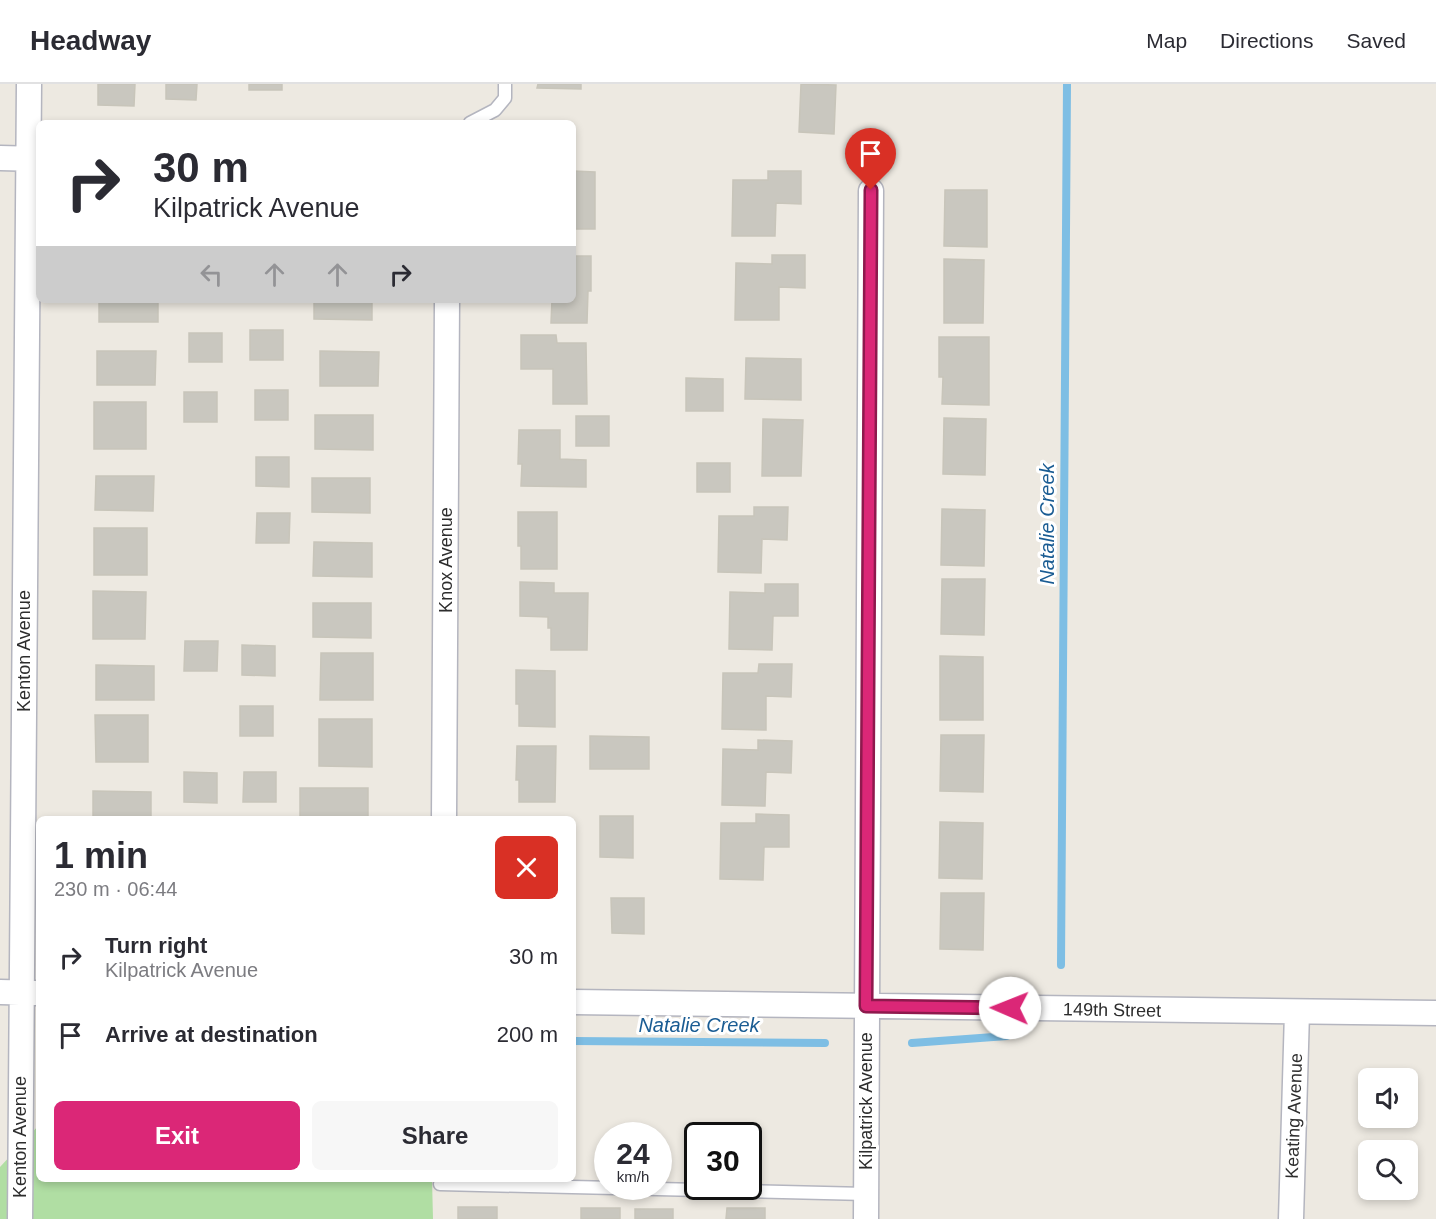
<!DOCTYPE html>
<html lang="en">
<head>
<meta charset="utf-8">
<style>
	:root { --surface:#fff; --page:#f7f7f7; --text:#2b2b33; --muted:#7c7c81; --line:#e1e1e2; --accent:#db2777 }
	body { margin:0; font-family:Helvetica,sans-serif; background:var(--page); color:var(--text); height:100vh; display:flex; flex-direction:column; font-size:22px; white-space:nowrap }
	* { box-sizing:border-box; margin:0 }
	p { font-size:20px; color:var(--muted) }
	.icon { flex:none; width:33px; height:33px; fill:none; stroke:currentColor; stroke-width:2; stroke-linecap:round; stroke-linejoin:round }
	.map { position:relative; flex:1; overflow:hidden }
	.drawer { position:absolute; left:36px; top:732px; width:540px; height:366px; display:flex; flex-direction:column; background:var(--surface); border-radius:9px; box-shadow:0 3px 9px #0003 }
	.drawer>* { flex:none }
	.hud { position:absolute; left:36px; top:36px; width:540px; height:183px; border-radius:9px; box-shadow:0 3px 9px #0003; background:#fff; color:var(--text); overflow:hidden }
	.tools { position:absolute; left:1358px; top:984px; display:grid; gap:12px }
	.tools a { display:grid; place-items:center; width:60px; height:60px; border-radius:9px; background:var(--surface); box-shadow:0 3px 9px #0003; font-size:30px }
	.speed { position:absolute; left:594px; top:1038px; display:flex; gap:12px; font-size:30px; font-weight:700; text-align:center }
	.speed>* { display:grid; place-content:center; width:78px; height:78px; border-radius:50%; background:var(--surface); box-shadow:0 3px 9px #0003; line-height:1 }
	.speed small { font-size:15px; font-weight:400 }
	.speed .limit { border:3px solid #111; border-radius:9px; background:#fff; color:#111 }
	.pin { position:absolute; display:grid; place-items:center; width:51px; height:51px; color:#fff; margin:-62px -26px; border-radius:50% 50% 50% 0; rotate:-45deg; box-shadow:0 0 6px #0007 }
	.pin .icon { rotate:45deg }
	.me { position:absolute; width:66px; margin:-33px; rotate:271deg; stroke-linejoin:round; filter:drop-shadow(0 0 4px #0008) }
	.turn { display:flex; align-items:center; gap:21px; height:126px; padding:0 18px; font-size:27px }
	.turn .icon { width:78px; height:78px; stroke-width:2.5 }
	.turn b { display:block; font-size:42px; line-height:51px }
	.lanes { display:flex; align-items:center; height:57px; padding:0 18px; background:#0003; justify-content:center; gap:30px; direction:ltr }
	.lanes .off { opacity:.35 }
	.round { display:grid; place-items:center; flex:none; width:63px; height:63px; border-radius:9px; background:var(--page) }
	.summary { display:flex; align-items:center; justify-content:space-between; height:102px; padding:0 18px }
	h1 { font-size:36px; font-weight:700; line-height:45px }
	.cta { display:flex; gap:12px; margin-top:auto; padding:12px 18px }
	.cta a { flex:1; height:69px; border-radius:9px; background:var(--accent); color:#fff; font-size:24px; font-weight:700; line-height:69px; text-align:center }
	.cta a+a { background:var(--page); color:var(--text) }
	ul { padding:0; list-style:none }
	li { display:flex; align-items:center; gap:18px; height:78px; padding:0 18px }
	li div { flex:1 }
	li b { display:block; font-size:22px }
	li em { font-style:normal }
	header { display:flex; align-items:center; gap:36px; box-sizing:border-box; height:84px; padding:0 30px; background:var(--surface); border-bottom:2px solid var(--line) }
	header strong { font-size:28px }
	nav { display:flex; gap:33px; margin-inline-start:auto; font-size:21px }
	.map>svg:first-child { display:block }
	.green { fill:#b0dea3 }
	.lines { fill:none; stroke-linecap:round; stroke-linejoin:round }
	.stream { stroke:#7ebee4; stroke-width:8 }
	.building { fill:#c9c7bf; stroke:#c8c5ba; stroke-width:1.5 }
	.service-casing { stroke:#b4b5bf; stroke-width:15 }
	.minor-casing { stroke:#b4b5bf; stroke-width:27 }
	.service { stroke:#fff; stroke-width:12 }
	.minor { stroke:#fff; stroke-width:24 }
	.route-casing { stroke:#8e194d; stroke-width:15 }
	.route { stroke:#db2777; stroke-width:10 }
	.labels { text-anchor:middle; stroke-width:6; stroke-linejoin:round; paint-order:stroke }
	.street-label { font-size:18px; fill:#2d2d2d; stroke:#fff }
	.water-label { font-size:20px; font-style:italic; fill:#1a5c93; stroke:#fff }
</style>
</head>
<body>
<header>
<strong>Headway</strong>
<nav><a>Map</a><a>Directions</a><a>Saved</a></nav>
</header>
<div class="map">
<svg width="1436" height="1135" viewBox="0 0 1436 1135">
	<rect width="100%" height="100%" fill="#ede9e1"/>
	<path class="green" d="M39,1041V1095H432L433,1135H0V1083Z"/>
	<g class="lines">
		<path class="stream" d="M1061,881L1067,0
			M573,957L825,959
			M912,959L1007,952"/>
	</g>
	<path class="building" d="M98,0H135L134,22L98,21Z
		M166,0H197L196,16L166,15Z
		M249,0H282V6H249Z
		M538,0H581V5L537,4Z
		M801,0L836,1L834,50L799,48Z
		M573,87L595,88V145H573Z
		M768,87H801V120L776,119L775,152H732L733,96H768Z
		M945,106H987V163L944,162Z
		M772,171H805V204L779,203V236H735L736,179L772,180Z
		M573,172H591V207H588L587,239H551L552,216H573Z
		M944,175L984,176L983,239H944Z
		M99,216H158V238H99Z
		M314,216H372V236L314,235Z
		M250,246H283V276H250Z
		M189,249H222V278H189Z
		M521,251H556L557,259H586L587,320H553V285H521Z
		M939,253H989V321L942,320L943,293H939Z
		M97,267H156L155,301H97Z
		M320,267L379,268L378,302H320Z
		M746,274L801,275V316L745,315Z
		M686,294L723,295V327H686Z
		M255,306H288V336H255Z
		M184,308H217V338H184Z
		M94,318H146V365H94Z
		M315,331H373V366L315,365Z
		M576,332H609V362H576Z
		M944,334L986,335L985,391L943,390Z
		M763,335L803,336L801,392H762Z
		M519,346H560V375L586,376V403L521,402L522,380H518Z
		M256,373H289V403L256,402Z
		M697,379H730V408H697Z
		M96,392H154L153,427L95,426Z
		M312,394H370V429L312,428Z
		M754,423H788L787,456L762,455L761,489L718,488L719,432H754Z
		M942,425L985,426L984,482L941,481Z
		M518,428H557V485H521V462H518Z
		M257,429H290L289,459H256Z
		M94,444H147V491H94Z
		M314,458L372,459V493L313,492Z
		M942,495H985L984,551L941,550Z
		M520,498L554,499V509H588L587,566H551V544H548V533L520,532Z
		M765,500H798V532H773L772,566L729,565L730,508L765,509Z
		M93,507L146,508L145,555H93Z
		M313,519H371V554L313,553Z
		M185,557H218L217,587H184Z
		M242,561L275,562V592L242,591Z
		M321,569H373V616H320Z
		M940,572L983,573V636H940Z
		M759,580H792L791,613L766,612V646L722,645L723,589H758Z
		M96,581L154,582V616H96Z
		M516,586L555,587V643L519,642V620H516Z
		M240,622H273V652H240Z
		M95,631H148V678H96Z
		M319,635H372V683L319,682Z
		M941,651H984L983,708L940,707Z
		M590,652L649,653V685H590Z
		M758,656L792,657L791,689L766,688L765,722L722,721L723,665L758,666Z
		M517,662H556L555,718H519V696H516Z
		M184,688L217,689V719L184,718Z
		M244,688H276V718H243Z
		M300,704H368V735H300Z
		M93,707L151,708V735H93Z
		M756,730L789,731V763H764L763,796L720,795L721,739H756Z
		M600,732H633V774L600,773Z
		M940,738L983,739L982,795L939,794Z
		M941,809H984L983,866L940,865Z
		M611,814H644V850L612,849Z
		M458,1123H497V1135H458Z
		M581,1124H620V1135H581Z
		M727,1124H765V1135H726Z
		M635,1125H673V1135H635Z"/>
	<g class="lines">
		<g class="service-casing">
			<path id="service" d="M470,39L495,26L505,14V0
				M440,1100L866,1110"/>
		</g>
		<g class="minor-casing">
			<path id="minor" d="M0,74L39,75
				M444,735L447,216
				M0,908L39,909
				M573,918L1436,929
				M20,1135L29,0
				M866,1135L871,107
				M1291,1135L1297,928"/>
		</g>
		<use href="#service" class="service"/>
		<use href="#minor" class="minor"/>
	</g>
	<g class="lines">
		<g class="route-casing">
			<path id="route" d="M871,106L866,922L1010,924"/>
		</g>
		<use href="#route" class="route"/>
	</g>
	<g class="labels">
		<g class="street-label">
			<text transform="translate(446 476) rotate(-90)" y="6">Knox Avenue</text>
			<text transform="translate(24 567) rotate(-90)" y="6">Kenton Avenue</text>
			<text transform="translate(1112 926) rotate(1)" y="6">149th Street</text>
			<text transform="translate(866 1017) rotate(-90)" y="6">Kilpatrick Avenue</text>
			<text transform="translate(1294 1032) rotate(-88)" y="6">Keating Avenue</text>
			<text transform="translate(20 1053) rotate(-90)" y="6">Kenton Avenue</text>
		</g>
		<g class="water-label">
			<text transform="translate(1047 440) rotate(-90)" y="7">Natalie Creek</text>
			<text x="699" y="948">Natalie Creek</text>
		</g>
	</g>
</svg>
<div class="tools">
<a><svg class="icon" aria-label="sound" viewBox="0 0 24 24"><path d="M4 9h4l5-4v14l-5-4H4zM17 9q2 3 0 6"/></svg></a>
<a><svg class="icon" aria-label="search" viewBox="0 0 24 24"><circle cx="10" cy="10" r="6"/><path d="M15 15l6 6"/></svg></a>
</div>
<div class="speed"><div>24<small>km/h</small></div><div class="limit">30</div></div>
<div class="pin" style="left:871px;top:106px;background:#d93025"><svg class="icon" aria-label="arrive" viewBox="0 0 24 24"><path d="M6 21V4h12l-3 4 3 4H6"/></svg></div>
<svg class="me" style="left:1010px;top:924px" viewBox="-20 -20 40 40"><circle r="19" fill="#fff"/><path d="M0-13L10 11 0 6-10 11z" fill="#db2777"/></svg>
<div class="hud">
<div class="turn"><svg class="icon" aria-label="right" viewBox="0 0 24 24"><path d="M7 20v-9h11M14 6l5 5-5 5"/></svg><div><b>30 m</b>Kilpatrick Avenue</div></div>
<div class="lanes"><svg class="icon off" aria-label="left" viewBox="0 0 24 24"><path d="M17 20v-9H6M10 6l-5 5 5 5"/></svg><svg class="icon off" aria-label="ahead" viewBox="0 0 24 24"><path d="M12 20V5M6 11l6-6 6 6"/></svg><svg class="icon off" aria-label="ahead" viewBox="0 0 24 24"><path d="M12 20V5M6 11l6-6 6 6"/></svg><svg class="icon" aria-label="right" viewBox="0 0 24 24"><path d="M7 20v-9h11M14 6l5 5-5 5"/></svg></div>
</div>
<section class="drawer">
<div class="summary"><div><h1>1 min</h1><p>230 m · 06:44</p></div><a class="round" style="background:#d93025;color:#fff"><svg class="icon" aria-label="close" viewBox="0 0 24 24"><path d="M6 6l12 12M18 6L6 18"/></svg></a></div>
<ul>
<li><svg class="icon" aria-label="right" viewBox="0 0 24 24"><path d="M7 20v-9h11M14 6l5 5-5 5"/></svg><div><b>Turn right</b><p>Kilpatrick Avenue</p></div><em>30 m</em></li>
<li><svg class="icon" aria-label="arrive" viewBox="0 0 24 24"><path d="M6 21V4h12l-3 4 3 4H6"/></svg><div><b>Arrive at destination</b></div><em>200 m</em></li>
</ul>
<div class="cta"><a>Exit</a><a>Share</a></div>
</section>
</div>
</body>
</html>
